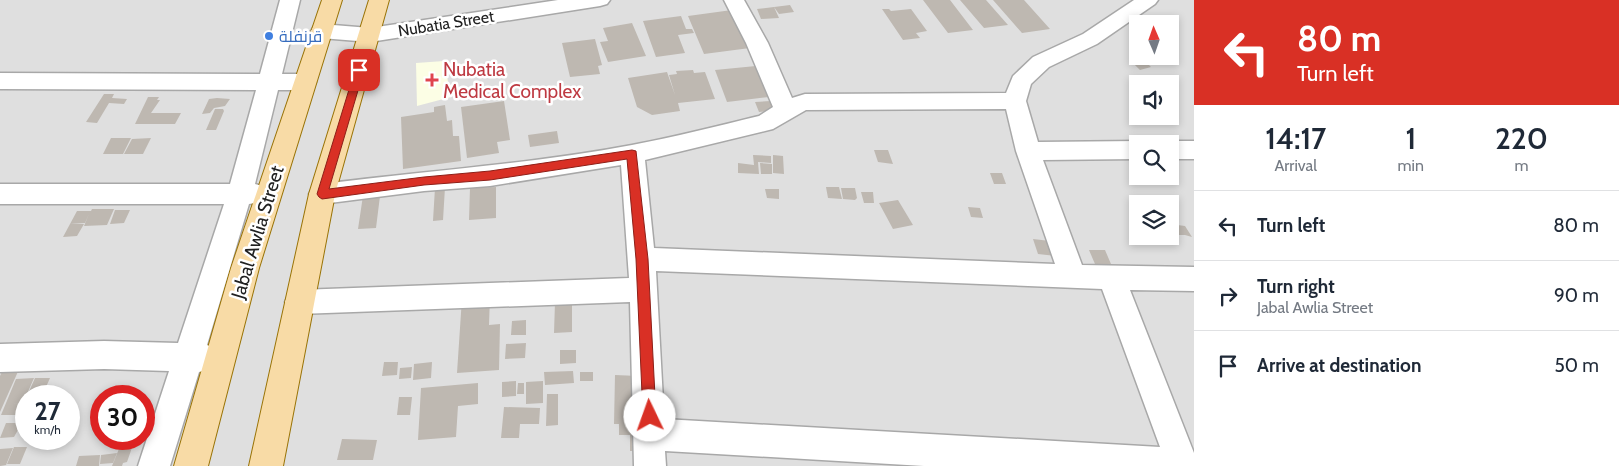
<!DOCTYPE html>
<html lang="en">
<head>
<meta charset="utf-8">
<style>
	:root { --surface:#fff; --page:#f6f6f7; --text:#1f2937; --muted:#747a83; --line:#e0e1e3 }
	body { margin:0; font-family:Cabin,Cairo,sans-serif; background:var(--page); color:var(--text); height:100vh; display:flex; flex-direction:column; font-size:19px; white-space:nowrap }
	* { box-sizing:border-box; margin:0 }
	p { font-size:16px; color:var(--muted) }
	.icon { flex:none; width:28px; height:28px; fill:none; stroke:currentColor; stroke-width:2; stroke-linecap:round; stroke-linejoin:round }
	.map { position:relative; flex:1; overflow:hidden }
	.sheet { display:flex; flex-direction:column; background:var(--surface); width:425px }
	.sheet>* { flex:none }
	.banner { background:#d93025; color:#fff; overflow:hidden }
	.needle { width:32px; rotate:358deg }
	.fabs { position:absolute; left:1129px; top:15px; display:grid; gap:10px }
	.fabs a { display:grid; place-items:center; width:50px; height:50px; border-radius:0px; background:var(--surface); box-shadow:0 2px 8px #0003; font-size:25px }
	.speed { position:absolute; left:15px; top:385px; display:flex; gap:10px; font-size:25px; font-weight:700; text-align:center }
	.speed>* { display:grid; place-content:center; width:65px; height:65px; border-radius:50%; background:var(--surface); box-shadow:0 2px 8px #0003; line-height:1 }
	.speed small { font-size:12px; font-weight:400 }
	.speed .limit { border:8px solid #d22; background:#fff; color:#111 }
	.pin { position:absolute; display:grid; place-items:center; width:42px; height:42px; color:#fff; margin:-21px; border-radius:10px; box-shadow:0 2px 8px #0006 }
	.me { position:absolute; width:55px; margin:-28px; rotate:357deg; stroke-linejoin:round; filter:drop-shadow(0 0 4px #0008) }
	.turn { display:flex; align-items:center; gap:18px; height:105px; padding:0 20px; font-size:22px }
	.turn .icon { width:65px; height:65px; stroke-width:2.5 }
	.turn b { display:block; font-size:35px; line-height:42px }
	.eta { display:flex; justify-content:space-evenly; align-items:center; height:85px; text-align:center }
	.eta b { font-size:30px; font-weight:600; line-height:35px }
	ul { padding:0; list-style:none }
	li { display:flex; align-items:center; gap:15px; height:70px; padding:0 20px; border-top:1px solid var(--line) }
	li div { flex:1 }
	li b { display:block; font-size:19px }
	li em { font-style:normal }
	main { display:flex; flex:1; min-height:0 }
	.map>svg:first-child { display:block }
	.residential { fill:#dfdfdf; fill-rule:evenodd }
	.education { fill:#fcfee5 }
	.building { fill:#beb8b1 }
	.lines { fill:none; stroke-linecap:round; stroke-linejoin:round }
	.minor-casing { stroke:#a8a8a8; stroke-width:3 }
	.major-casing { stroke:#997306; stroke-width:2 }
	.minor { fill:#fff; fill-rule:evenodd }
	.major { fill:#f8dba6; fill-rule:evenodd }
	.route { fill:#d93025; stroke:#8d1f18 }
	.shop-dot { fill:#3f7fe0; stroke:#fff; stroke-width:2 }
	.health-dot { fill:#e0444e; stroke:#fff; stroke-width:2 }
	.labels { text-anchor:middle; stroke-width:5; stroke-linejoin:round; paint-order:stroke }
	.far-street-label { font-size:16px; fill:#212121; stroke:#fff }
	.far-shop-label { font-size:16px; fill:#366cbe; stroke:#fff; text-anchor:start }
	.health-label { font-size:19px; fill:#be3a42; stroke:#fff; text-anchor:start }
	.street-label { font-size:19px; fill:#212121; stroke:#fff }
</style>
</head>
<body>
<main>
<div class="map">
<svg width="1194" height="466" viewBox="0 0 1194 466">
	<rect width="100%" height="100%" fill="#f1efe9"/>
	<path class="residential" d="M0,0H1194V466H0ZM1138,24H1170V56H1138ZM1138,84H1170V116H1138ZM1138,144H1170V176H1138ZM1138,204H1170V236H1138ZM26,396H69V439H26ZM101,396H144V439H101Z"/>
	<path class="education" d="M444,61L451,97L417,106L416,63Z"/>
	<path class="building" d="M923,0H950L973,30L948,33Z
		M960,0H986L1008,25L984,28Z
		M993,0H1024L1050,29L1022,33Z
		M790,5L794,12L779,14L774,7Z
		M774,7L779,18L761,19L757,9Z
		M882,9H889L891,11L911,9L927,31L916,33L920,38L903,40Z
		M732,10L750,48L704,54L688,16Z
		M681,16L686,29H692L694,33L678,35L685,53L656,57L643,21Z
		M632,23L646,56L608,62L600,42L608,41L603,28Z
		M595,39L602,65L598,66L600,74L570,77L562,43Z
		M1145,61L1151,67L1140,70L1133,63Z
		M756,66L769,97L727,102L715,70Z
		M693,70L694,73L705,72L715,99L678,103L680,111L652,115L637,107L628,78L667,72L675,95L669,75L677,74L676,71Z
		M104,94H114L112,98L127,99L124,104L109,103L97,123L86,122Z
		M148,97H159L157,100H160L151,113H181L175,124H135Z
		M217,98L230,99L225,106L214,108L210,113L202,114L209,99Z
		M504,101L510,140L497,142L499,153L467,158L461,107Z
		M771,101L775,110L759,112L755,102Z
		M445,105L447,121L452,120L453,136H459L461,161L403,169L401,117L434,112V107Z
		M215,109H223L224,111L216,130H206Z
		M557,131L559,143L530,147L528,135Z
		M111,138H131L123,154H103Z
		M151,138L143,154H124L132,139Z
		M874,150H888L893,164L878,162Z
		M753,155L771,156V163L758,162L759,174L738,173V163L754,165Z
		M773,155L783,156L784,174L773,173Z
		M760,163L772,164V174H761Z
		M990,173H1002L1006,184H994Z
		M445,187L443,220L433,221L435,188Z
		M496,187V218L469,220L470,188Z
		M826,187H839L842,199L828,198Z
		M381,188L376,228L358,229L364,189Z
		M841,188H855L857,198L855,200L843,199Z
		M765,189H779V199L767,198Z
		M861,192H873L874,203H864Z
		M898,200L913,225L893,229L879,203Z
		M968,207L980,208L983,218L971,217Z
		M92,209H114L107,225L84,226L89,214L85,223L70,224L77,211H91Z
		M115,210H130L124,223L110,224Z
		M70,224H84L77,236L63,237Z
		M1170,224L1185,226L1192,237L1185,235H1173L1170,230Z
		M1033,239L1050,241L1056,256L1038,254Z
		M1089,250H1105L1111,264H1095Z
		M490,296L489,325L500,324L499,370L457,373L462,298Z
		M572,301V332L554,333L555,302Z
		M526,320V335H511L512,321Z
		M526,343L525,358L505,359L506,344Z
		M560,350H576V363L560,364Z
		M384,362H398L397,375L382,376Z
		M432,362L431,378L413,380L414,364Z
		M4,367H20L0,412V376Z
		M412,367L411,378L399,379L400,368Z
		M573,371L574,383L545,385L544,372Z
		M580,372H593V381H580Z
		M615,375L638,376L650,451H630V435H619V424H614Z
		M34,378L23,403L12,404L26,403V415H1L16,379Z
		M35,378H50L42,396H27Z
		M516,381V396L502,397V382Z
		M543,381V403L526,404V382Z
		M478,383V404L458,406L456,437L418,440L421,388Z
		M518,383H524V394H517Z
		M547,394H558V425L546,426Z
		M399,397H412L410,415H397Z
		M504,407L540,408L539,424H520L519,438H501Z
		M6,423H20L18,430L14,437L0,438Z
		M123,439H135L127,462L123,463L122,466H112Z
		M342,439L377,440L373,460H337Z
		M14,447H27L20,464H7Z
		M13,448L6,465L0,466V449Z
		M117,453L113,463L100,464L101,455Z
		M100,455L99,466H76L79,456Z"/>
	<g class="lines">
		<g class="minor-casing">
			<path id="minor" d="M280,0H300L282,74H305L313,77L316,82L313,87L305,90H278L255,184L266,187L270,194L266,201L249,204L207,345L214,348L219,358L214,368L199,372L170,466H138L169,371L104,369L0,372V344L104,341L178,343L224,204H0V184H230L256,90L0,89V73L260,74Z
				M558,0H610L607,4L600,6L370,42L321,38L314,36L311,31L314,26L321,24L370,28Z
				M724,0H744L768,43L792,98L805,94L1006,93L1013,76L1033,57L1083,34L1134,0H1158L1155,4L1097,44L1049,67L1031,84L1026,101L1038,142L1138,141L1147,144H1138V159L1043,160L1082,265L1194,267V291L1130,290L1194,453V466H924L665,451L666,466H634L630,302L299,314L289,311L285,302L289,293L299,290L629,278L621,165L490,186L424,191L322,204L313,201L309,194L313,187L322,184C425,171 530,164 632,145C675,137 717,126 759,116L773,107L746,43ZM1006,109L1016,151L1055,264L654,248L645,160L773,129L806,110ZM656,271L1102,289L1160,447L664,419Z
				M1170,141H1194V159H1170V144H1161Z"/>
		</g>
		<g class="major-casing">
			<path id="major" d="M322,0H342L259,268L208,466H174L231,268Z
				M369,0H389L335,194L283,466H249L309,194Z"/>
		</g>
		<use href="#minor" class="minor"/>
		<use href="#major" class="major"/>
	</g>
	<path class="route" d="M359,67L364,70L329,189L424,177L490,171L632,150L636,151L648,259L656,416L654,421L650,423L645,421L643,416L636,259L627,159L490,180L424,185L322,199L319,197L317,194L355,70Z"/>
	<circle class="shop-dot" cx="269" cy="36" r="5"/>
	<path class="health-dot" d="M429.5 72.5h5v5h5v5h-5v5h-5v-5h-5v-5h5z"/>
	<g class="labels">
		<g class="far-street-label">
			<text transform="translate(446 23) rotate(-9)" y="6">Nubatia Street</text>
		</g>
		<g class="far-shop-label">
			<text x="279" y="42">قرنفلة</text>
		</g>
		<g class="health-label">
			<text x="443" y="76">Nubatia<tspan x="443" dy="22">Medical Complex</tspan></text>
		</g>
		<g class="street-label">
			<text transform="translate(257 232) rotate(-73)" y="7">Jabal Awlia Street</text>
		</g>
	</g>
</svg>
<div class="fabs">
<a><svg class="needle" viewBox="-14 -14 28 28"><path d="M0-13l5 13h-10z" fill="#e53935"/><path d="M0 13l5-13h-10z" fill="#747a83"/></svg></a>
<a><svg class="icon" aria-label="sound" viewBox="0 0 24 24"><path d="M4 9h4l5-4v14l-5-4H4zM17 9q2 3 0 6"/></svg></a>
<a><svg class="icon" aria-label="search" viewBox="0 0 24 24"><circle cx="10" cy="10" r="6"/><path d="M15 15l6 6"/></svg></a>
<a><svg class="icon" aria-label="layers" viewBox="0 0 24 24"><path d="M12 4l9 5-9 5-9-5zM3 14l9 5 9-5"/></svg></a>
</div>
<div class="speed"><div>27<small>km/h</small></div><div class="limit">30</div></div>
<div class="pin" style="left:359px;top:70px;background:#d93025"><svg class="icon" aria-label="arrive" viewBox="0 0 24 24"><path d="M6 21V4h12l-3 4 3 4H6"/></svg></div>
<svg class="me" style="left:650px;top:416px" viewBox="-20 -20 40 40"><circle r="19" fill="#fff"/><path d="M0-13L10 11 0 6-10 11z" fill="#d93025"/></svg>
</div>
<section class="sheet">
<div class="banner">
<div class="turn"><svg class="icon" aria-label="left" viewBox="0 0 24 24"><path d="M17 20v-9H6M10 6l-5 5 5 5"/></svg><div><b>80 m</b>Turn left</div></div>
</div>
<div class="eta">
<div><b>14:17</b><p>Arrival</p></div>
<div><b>1</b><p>min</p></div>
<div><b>220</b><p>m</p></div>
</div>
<ul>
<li><svg class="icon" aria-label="left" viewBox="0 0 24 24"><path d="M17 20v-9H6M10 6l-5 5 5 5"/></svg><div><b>Turn left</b></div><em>80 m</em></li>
<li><svg class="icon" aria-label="right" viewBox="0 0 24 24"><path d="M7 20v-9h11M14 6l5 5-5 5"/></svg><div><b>Turn right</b><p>Jabal Awlia Street</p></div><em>90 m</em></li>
<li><svg class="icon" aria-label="arrive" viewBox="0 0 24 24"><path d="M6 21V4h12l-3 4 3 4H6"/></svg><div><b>Arrive at destination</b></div><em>50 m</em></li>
</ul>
</section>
</main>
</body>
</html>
